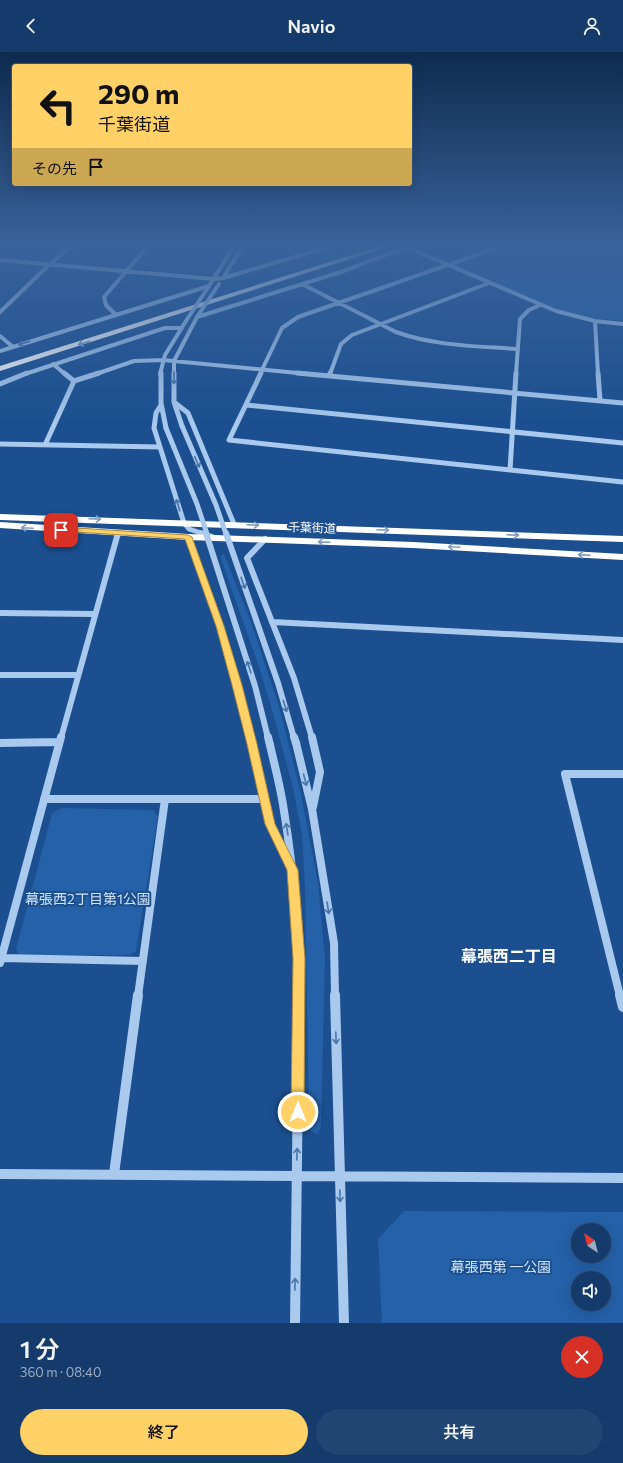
<!DOCTYPE html>
<html lang="ja">
<head>
<meta charset="utf-8">
<style>
	:root { --surface:#143b6b; --page:#214673; --text:#f1f3f6; --muted:#9dadc1; --line:#33557e; --accent:#ffd166 }
	body { margin:0; font-family:Commissioner,"Noto Sans JP",sans-serif; background:var(--page); color:var(--text); height:100vh; display:flex; flex-direction:column; font-size:15px; white-space:nowrap }
	* { box-sizing:border-box; margin:0 }
	p { font-size:13px; color:var(--muted) }
	.icon { flex:none; width:22px; height:22px; fill:none; stroke:currentColor; stroke-width:2; stroke-linecap:round; stroke-linejoin:round }
	.map { position:relative; height:1271px; overflow:hidden }
	.side { display:flex; flex-direction:column; background:var(--surface); flex:1 }
	.side>* { flex:none }
	.guide { position:absolute; left:12px; top:12px; width:400px; height:122px; border-radius:4px; box-shadow:0 4px 16px #0002,0 0 0 1px var(--line); background:#ffd166; color:#111; overflow:hidden }
	.needle { width:26px; rotate:325deg }
	.fabs { position:absolute; left:571px; top:1171px; display:grid; gap:8px }
	.fabs a { display:grid; place-items:center; width:40px; height:40px; border-radius:50%; background:var(--surface); box-shadow:0 4px 16px #0002,0 0 0 1px var(--line); font-size:20px }
	.pin { position:absolute; display:grid; place-items:center; width:34px; height:34px; color:#fff; margin:-17px; border-radius:8px; box-shadow:0 2px 6px #0006 }
	.me { position:absolute; width:44px; margin:-22px; rotate:0deg; stroke-linejoin:round; filter:drop-shadow(0 0 3px #0008) }
	.turn { display:flex; align-items:center; gap:14px; height:84px; padding:0 20px; font-size:18px }
	.turn .icon { width:52px; height:52px; stroke-width:2.5 }
	.turn b { display:block; font-size:28px; line-height:34px }
	.then { display:flex; align-items:center; height:38px; padding:0 20px; background:#0003; gap:8px; font-size:15px }
	.round { display:grid; place-items:center; flex:none; width:42px; height:42px; border-radius:21px; background:var(--page) }
	.headline { display:flex; align-items:center; justify-content:space-between; height:68px; padding:0 20px }
	h1 { font-size:24px; font-weight:600; line-height:30px }
	.cta { display:flex; gap:8px; margin-top:auto; padding:8px 20px }
	.cta a { flex:1; height:46px; border-radius:24px; background:var(--accent); color:#111; font-size:16px; font-weight:600; line-height:46px; text-align:center }
	.cta a+a { background:var(--page); color:var(--text) }
	header { display:flex; justify-content:space-between; align-items:center; height:52px; padding:0 20px; background:var(--surface); font-size:18px; font-weight:600 }
	.map>svg:first-child { display:block }
	.green { fill:#2461a8; fill-rule:evenodd }
	.lines { fill:none; stroke-linecap:round; stroke-linejoin:round }
	.minor-far4 { stroke:#a9c9ee; stroke-width:4 }
	.minor-far3 { stroke:#a9c9ee; stroke-width:5 }
	.minor-far2 { stroke:#a9c9ee; stroke-width:6 }
	.minor-far1 { stroke:#a9c9ee; stroke-width:8 }
	.minor { stroke:#a9c9ee; stroke-width:10 }
	.highway { fill:#fff; fill-rule:evenodd }
	.minor-bridge-far3 { stroke:#a9c9ee; stroke-width:4 }
	.minor-bridge-far2 { stroke:#a9c9ee; stroke-width:5 }
	.minor-bridge-far1 { stroke:#a9c9ee; stroke-width:6 }
	.minor-bridge { stroke:#a9c9ee; stroke-width:8 }
	.oneway { stroke:#4674ac }
	.oneway2 { stroke:#829ec1 }
	.route { fill:#ffd166; stroke:#a68842 }
	.labels { text-anchor:middle; stroke-width:4; stroke-linejoin:round; paint-order:stroke }
	.street-label { font-size:12px; fill:#fff; stroke:#1b4f8f }
	.near-park-label { font-size:14px; fill:#cfe3fa; stroke:#1b4f8f }
	.near-neighbourhood-label { font-size:16px; font-weight:bold; fill:#fff; stroke:#1b4f8f }
</style>
</head>
<body>
<header><svg class="icon" aria-label="back" viewBox="0 0 24 24"><path d="M15 5l-7 7 7 7"/></svg>Navio<svg class="icon" aria-label="person" viewBox="0 0 24 24"><circle cx="12" cy="8" r="4"/><path d="M4 21q1-7 8-7t8 7"/></svg></header>
<div class="map">
<svg width="623" height="1271" viewBox="0 0 623 1271">
	<rect width="100%" height="100%" fill="#1b4f8f"/>
	<path class="green" d="M507,194H623V269L587,265L557,257L457,214V212Z
		M224,502L252,573L280,658L300,738L318,831L325,907L321,1074L318,1082L311,1080L309,1070L305,835L302,783L293,736L271,654L259,615L221,507V503Z
		M61,756L153,758L158,764L136,899L129,903L19,904L16,897L52,761Z
		M404,1159L623,1160V1271H382L378,1187ZM578,1178H604V1204H578ZM578,1226H604V1252H578Z"/>
	<g class="lines">
		<path class="minor-far4" d="M409,196L556,259L595,269L623,272
			M0,208L213,227L223,226L332,194
			M223,226L243,194
			M302,232L396,280C435,294 476,294 517,297
			M0,260L50,212L72,194
			M116,263L106,253L104,245L148,194
			M595,269L598,322
			M0,284L13,295L0,299
			M13,295L209,234L234,194
			M53,312L65,322
			M25,322L165,276H182
			M96,322L134,309L163,308L308,322
			M160,322L165,303L186,269
			M174,322V309L197,265L344,219L393,200L414,194
			M260,322L282,276L298,265L502,194
			M330,322L341,292L352,283L489,231
			M516,322L520,267L529,258L540,253"/>
		<path class="minor-far3" d="M161,321V351L166,376
			M174,321V350L182,374
			M261,321L229,388L623,430
			M297,321L623,351
			M598,321L600,348
			M329,323L330,321
			M74,329L99,321
			M0,332L27,321
			M174,350L188,361L234,472
			M161,353L156,361L154,376L184,471L189,477L204,482
			M247,353L623,391
			M0,392L160,395
			M45,393L74,329L64,321
			M510,418L516,321"/>
		<path class="minor-far2" d="M201,481L212,485
			M188,485L220,574L250,686
			M265,487L247,506L294,626L312,686
			M0,561L94,562
			M272,570L623,588
			M0,623H77
			M61,686L118,481"/>
		<path class="minor-far1" d="M250,685L270,772L290,813
			M312,685L320,720L313,755
			M0,691L59,690
			M296,691L312,757L334,891L335,944
			M270,693C275,715 281,737 284,759C294,820 299,882 299,944
			M44,747H263
			M1,906L143,909
			M0,911L61,685
			M138,944L165,747
			M620,944L565,722H623"/>
		<path class="minor" d="M335,943L344,1271
			M620,943L623,955
			M0,1122L623,1126
			M114,1122L138,943
			M295,1271L299,943"/>
		<path class="highway" d="M380,194H391L0,319V314Z
			M0,462L623,484V490L0,468Z
			M0,470L188,482L413,490L623,502V508L413,496L188,488L0,476Z"/>
		<path class="minor-bridge-far3" d="M197,265L219,232
			M186,269L209,234"/>
		<path class="minor-bridge-far2" d="M182,374L216,453L226,482
			M166,376L197,452L207,482"/>
		<path class="minor-bridge-far1" d="M206,481L255,634L268,686
			M226,481L278,631L294,686"/>
		<path class="minor-bridge" d="M268,685L270,693
			M294,685L296,691"/>
	</g>
	<defs><path id="oneway-shaft" d="M-6 0H5M1.5-3L5.5 0L1.5 3" fill="none" stroke-width="1.6" stroke-linecap="round" stroke-linejoin="round"/></defs>
	<g class="oneway">
		<use href="#oneway-shaft" transform="translate(24 291) rotate(163)"/>
		<use href="#oneway-shaft" transform="translate(174 326) rotate(90)"/>
		<use href="#oneway-shaft" transform="translate(197 410) rotate(67)"/>
		<use href="#oneway-shaft" transform="translate(178 453) rotate(-107)"/>
		<use href="#oneway-shaft" transform="translate(243 531) rotate(71)"/>
		<use href="#oneway-shaft" transform="translate(249 615) rotate(-108)"/>
		<use href="#oneway-shaft" transform="translate(285 654) rotate(73)"/>
		<use href="#oneway-shaft" transform="translate(305 728) rotate(76)"/>
		<use href="#oneway-shaft" transform="translate(287 777) rotate(-99)"/>
		<use href="#oneway-shaft" transform="translate(328 856) rotate(81)"/>
		<use href="#oneway-shaft" transform="translate(336 986) rotate(88)"/>
		<use href="#oneway-shaft" transform="translate(297 1102) rotate(-89)"/>
		<use href="#oneway-shaft" transform="translate(340 1144) rotate(88)"/>
		<use href="#oneway-shaft" transform="translate(295 1232) rotate(-89)"/>
	</g>
	<g class="oneway2">
		<use href="#oneway-shaft" transform="translate(84 291) rotate(163)"/>
		<use href="#oneway-shaft" transform="translate(95 467) rotate(2)"/>
		<use href="#oneway-shaft" transform="translate(253 473) rotate(2)"/>
		<use href="#oneway-shaft" transform="translate(27 476) rotate(-177)"/>
		<use href="#oneway-shaft" transform="translate(383 478) rotate(2)"/>
		<use href="#oneway-shaft" transform="translate(513 483) rotate(2)"/>
		<use href="#oneway-shaft" transform="translate(324 490) rotate(-178)"/>
		<use href="#oneway-shaft" transform="translate(454 495) rotate(-177)"/>
		<use href="#oneway-shaft" transform="translate(584 503) rotate(-176)"/>
	</g>
	<linearGradient id="sky" x2="0" y2="1"><stop stop-color="#0f2b4f"/><stop offset="0.52" stop-color="#39639b"/><stop offset="1" stop-color="#39639b" stop-opacity="0"/></linearGradient>
	<rect width="623" height="372" fill="url(#sky)"/>
	<path class="route" d="M61,475L188,483L192,485L224,574L242,633L257,692L275,772L298,818L305,907L304,1060L302,1065L298,1066L293,1065L291,1060L293,907L287,818L265,772L247,692L232,633L216,574L185,487L59,479V476Z"/>
	<g class="labels">
		<g class="street-label">
			<text transform="translate(312 476) rotate(2)" y="4">千葉街道</text>
		</g>
		<g class="near-park-label">
			<text x="88" y="852">幕張西2丁目第1公園</text>
			<text x="501" y="1220">幕張西第 一公園</text>
		</g>
		<g class="near-neighbourhood-label">
			<text x="509" y="910">幕張西二丁目</text>
		</g>
	</g>
</svg>
<div class="fabs">
<a><svg class="needle" viewBox="-14 -14 28 28"><path d="M0-13l5 13h-10z" fill="#e53935"/><path d="M0 13l5-13h-10z" fill="#9dadc1"/></svg></a>
<a><svg class="icon" aria-label="sound" viewBox="0 0 24 24"><path d="M4 9h4l5-4v14l-5-4H4zM17 9q2 3 0 6"/></svg></a>
</div>
<div class="pin" style="left:61px;top:478px;background:#d93025"><svg class="icon" aria-label="arrive" viewBox="0 0 24 24"><path d="M6 21V4h12l-3 4 3 4H6"/></svg></div>
<svg class="me" style="left:298px;top:1060px" viewBox="-20 -20 40 40"><circle r="17" fill="#ffd166" stroke="#fff" stroke-width="3"/><path d="M0-11L8 9 0 5-8 9z" fill="#fff"/></svg>
<div class="guide">
<div class="turn"><svg class="icon" aria-label="left" viewBox="0 0 24 24"><path d="M17 20v-9H6M10 6l-5 5 5 5"/></svg><div><b>290 m</b>千葉街道</div></div>
<div class="then">その先<svg class="icon" aria-label="arrive" viewBox="0 0 24 24"><path d="M6 21V4h12l-3 4 3 4H6"/></svg></div>
</div>
</div>
<section class="side">
<div class="headline"><div><h1>1 分</h1><p>360 m · 08:40</p></div><a class="round" style="background:#d93025;color:#fff"><svg class="icon" aria-label="close" viewBox="0 0 24 24"><path d="M6 6l12 12M18 6L6 18"/></svg></a></div>
<div class="cta"><a>終了</a><a>共有</a></div>
</section>
</body>
</html>
